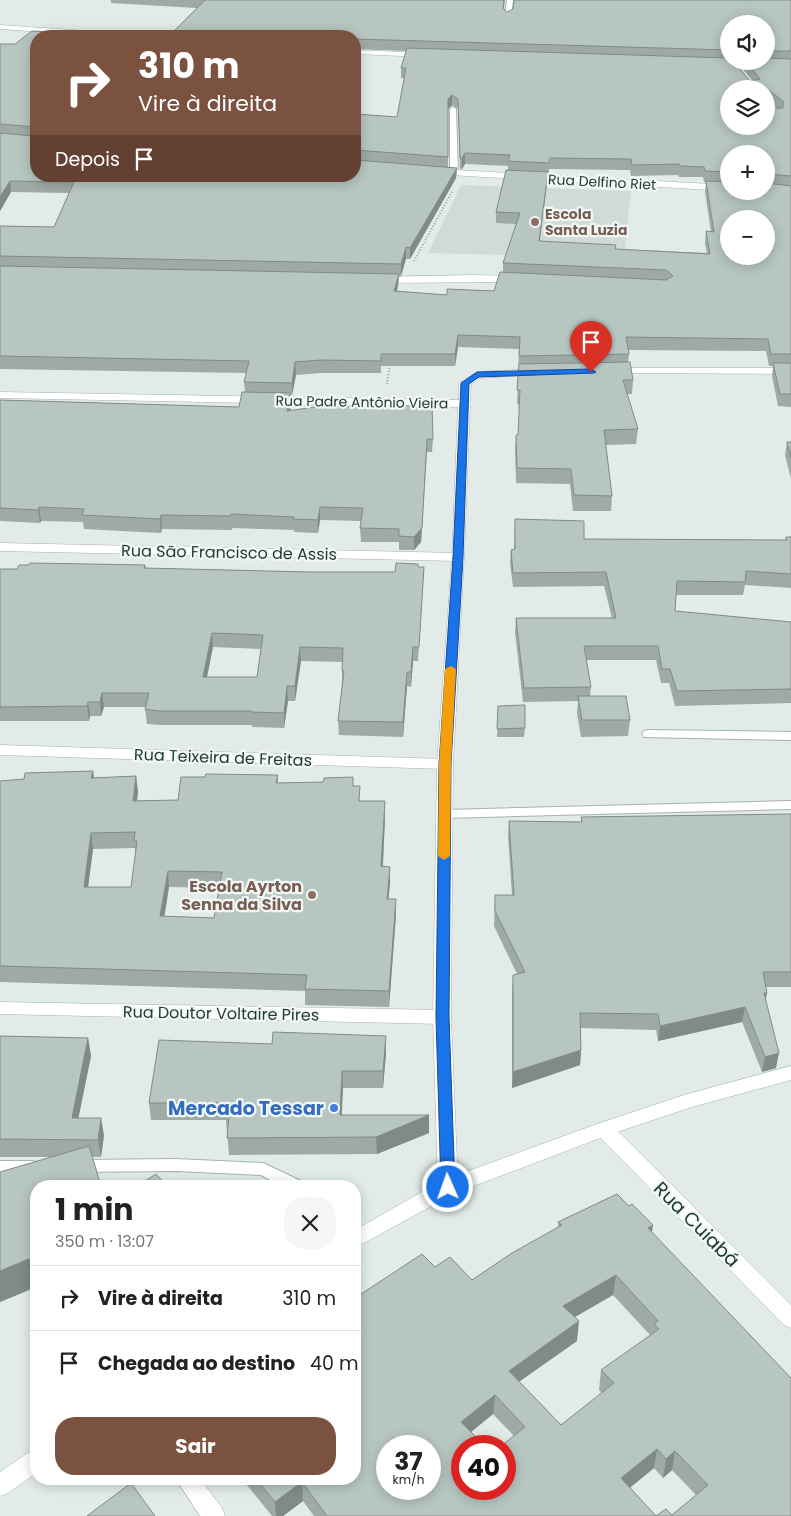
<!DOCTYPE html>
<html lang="pt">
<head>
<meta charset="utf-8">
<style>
	:root { --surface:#fff; --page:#f6f6f6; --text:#222; --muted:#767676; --line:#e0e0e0; --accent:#7b523f }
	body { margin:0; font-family:Poppins,sans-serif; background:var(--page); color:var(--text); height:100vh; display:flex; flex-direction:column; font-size:19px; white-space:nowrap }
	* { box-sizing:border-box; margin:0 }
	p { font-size:16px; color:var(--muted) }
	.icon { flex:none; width:28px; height:28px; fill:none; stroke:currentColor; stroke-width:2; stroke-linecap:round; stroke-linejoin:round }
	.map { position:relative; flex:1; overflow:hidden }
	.details { position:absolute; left:30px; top:1180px; width:331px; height:305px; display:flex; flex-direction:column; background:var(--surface); border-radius:20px; box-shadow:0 2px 12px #0003 }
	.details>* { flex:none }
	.guide { position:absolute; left:30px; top:30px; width:331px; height:152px; border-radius:20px; box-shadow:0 2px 12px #0003; background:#7b523f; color:#fff; overflow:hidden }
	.buttons { position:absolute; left:720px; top:15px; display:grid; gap:10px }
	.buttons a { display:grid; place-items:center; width:55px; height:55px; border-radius:50%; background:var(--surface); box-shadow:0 2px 12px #0003; font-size:25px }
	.speed { position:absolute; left:376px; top:1435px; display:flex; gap:10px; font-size:25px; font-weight:700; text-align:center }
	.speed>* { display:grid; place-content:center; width:65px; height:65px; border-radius:50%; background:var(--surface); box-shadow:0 2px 12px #0003; line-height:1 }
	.speed small { font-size:12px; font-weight:400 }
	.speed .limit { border:8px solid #d22; background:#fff; color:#111 }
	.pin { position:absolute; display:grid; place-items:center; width:42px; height:42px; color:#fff; margin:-51px -21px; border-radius:50% 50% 50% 0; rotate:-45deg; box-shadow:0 0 5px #0007 }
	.pin .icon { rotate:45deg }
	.me { position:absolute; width:55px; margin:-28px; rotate:358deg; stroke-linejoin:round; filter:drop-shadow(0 0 4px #0008) }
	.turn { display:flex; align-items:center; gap:18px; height:105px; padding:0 25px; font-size:22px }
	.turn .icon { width:65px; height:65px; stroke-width:2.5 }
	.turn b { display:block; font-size:35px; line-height:42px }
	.then { display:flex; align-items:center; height:48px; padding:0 25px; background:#0003; gap:10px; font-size:19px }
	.round { display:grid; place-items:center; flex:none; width:52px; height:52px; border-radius:20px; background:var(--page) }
	.headline { display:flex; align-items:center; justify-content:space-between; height:85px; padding:0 25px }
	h1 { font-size:30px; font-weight:700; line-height:38px }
	.primary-button { display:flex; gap:10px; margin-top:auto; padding:10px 25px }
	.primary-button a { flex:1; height:58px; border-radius:20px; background:var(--accent); color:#fff; font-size:20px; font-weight:700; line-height:58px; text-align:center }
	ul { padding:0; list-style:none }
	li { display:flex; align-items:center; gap:15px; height:65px; padding:0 25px; border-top:1px solid var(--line) }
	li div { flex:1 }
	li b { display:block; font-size:19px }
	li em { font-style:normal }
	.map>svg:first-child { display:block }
	.built { fill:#d0dbd7 }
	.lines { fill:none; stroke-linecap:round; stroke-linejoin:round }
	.service-casing { stroke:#a5b3af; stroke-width:2 }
	.minor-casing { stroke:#a5b3af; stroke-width:1 }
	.tertiary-casing { stroke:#a5b3af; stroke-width:1 }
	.secondary-casing { stroke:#a1b6b0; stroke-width:1 }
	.path { stroke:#84ada2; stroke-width:2; stroke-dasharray:1 2; stroke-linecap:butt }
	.service { fill:#fff; fill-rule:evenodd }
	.minor { fill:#fff; fill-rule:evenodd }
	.tertiary { fill:#fff; fill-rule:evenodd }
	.secondary { fill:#fff; fill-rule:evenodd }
	.wall { fill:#9daaa6; fill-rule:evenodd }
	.shaded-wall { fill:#808b87 }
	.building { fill:#b7c6c1; stroke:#808b87; fill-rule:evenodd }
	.route { fill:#1a73e8; stroke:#114b97 }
	.slow { fill:#f59e0b }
	.education-dot { fill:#8d6e63; stroke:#f2f8f5; stroke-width:2 }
	.shop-dot { fill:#3f7fe0; stroke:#f2f8f5; stroke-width:2 }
	.labels { text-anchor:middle; stroke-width:4.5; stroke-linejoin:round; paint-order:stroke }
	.far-street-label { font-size:14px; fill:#233b36; stroke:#f2f8f5 }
	.far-education-label { font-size:14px; font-weight:bold; fill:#785e54; stroke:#f2f8f5; text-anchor:start }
	.street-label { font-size:16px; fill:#233b36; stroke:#f2f8f5 }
	.education-label { font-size:16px; font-weight:bold; fill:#785e54; stroke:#f2f8f5; text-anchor:end }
	.near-shop-label { font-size:19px; font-weight:bold; fill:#366cbe; stroke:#f2f8f5; text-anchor:end }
	.near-street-label { font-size:19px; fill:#233b36; stroke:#f2f8f5 }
</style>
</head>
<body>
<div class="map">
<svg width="791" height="1516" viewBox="0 0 791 1516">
	<rect width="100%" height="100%" fill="#e2ebe8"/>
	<path class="built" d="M461,185L631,191L624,258L428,253Z"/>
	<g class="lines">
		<g class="service-casing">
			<path id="service" d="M507,0H513L511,18L508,20L505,18Z
				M453,107L456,109L458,173L454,175L450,173V109Z
				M648,730L791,732V740L644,737L642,734L644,731Z
				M791,801V809L445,818L439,814L445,810Z
				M176,1159L263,1163L301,1181L303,1186H281L261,1175L176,1171L77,1172L71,1171L69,1166L71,1161L77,1160Z
				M0,1161H32L38,1162L40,1167L38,1172L32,1173H0Z"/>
		</g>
		<g class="minor-casing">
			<path id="minor" d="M0,25L130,34L134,36H101L0,29Z
				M355,50L426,53L430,55L426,57L355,54Z
				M711,61L791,63V67L714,65L710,63Z
				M436,169L729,185V191L433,174L432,172Z
				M471,275L518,276L523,279L518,282L379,283L374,280L379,277Z
				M0,543L458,553L464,557L458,561L0,551Z
				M0,745L445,759L450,761L453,764L450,767L445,769L0,755Z
				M0,1002L442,1010L448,1012L451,1017L448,1022L442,1024L0,1014Z
				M604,1122L611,1124L791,1305V1328L784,1325L597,1134L595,1129L597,1124Z
				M176,1479H200L222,1508L225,1516H200Z"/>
		</g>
		<g class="tertiary-casing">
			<path id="tertiary" d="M612,368H791V374L608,373L606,371Z
				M539,369L543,370L545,372L543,374L480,378L471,384L470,402L472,404L470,406L464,557L453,764L451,1017L458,1187L455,1193L448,1195L441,1193L438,1187L433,1017L437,764L452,557L458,407L0,398V392L459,400V383L477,372Z"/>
		</g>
		<g class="secondary-casing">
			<path id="secondary" d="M791,1066V1080L692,1107L611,1134L455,1193L355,1248V1230L441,1181L597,1124L684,1095Z
				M36,1450V1473L8,1493L0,1496V1472L28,1453Z"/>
		</g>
		<path class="path" d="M414,261L453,190
			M387,384L390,363"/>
		<use href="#service" class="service"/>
		<use href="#minor" class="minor"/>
		<use href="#tertiary" class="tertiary"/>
		<use href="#secondary" class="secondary"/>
	</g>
	<path class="wall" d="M111,0H505L504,9L507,12L791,0V407L778,406L772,376L773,366H769L766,351L628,350L629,354L628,362L633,380L632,394H627L638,429L636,444L606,445L612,496L611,511H573L570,484L516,483L515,450L516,435H518L520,405L517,404L519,349L458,347L455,366H381V373H321L296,375L292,395H290L291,406L290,411L433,439L432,452H427L421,542L414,550H399V542H361L360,528L361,521L320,520L318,533L294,532V530L232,528V530L162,529L161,533L84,529L83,522L41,521L40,523L0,521V400L239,407L245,392L244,382L246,373L0,369V226L54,227L69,193L11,192L0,211V44L355,176V114L397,117L404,78H401V68L407,51L355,49V36L196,8L111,3ZM729,24H766V61H743L742,68L752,80L750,81L729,61ZM766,89V126H729ZM768,101L771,103L777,108H774ZM452,105L458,109L460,169H462L465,164L508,166V170L496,212V223L516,224L503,263V273L494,291L447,289V295L397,291L398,286L399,276H401L406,259H410L456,178L457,168L448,167V109ZM729,154L766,191H729ZM549,169L630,170L631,176L678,175L679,177H703L704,182H706L705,192L711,232L706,231L705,243L707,253L616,249L540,241L547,183L548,174H549Z
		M787,442H791V479L785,455Z
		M515,519L584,539L785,540L786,537H791V588L745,585L743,595H676L675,611L791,622V703L675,706L669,683H661L656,660H586L591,687L590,696L630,720L628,736L581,737L577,713L578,701L523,702L515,632L516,618H612L604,586L513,587L510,563L511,550L514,549Z
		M145,565L146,568L310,572H395L418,567L423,581L418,661H413L411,687L407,686L403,737L339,735L338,721L342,685V662L301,661L295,701H288L284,728L252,727V725H160L147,724L145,709L146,707H104L101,716H90L89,721H0V569H17ZM213,647L261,649L257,677H207Z
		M498,706L525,728L524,737H497Z
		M93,771L94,778L136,776L138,792L137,801L178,800L205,777L278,775V783L353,786L360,801L385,817L383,866L390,867V883L388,899H396V915L389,1007L305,1005V991L0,982V781L24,779ZM135,848L136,853L131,887H88L93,849ZM169,887L219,888L214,918L164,916Z
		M791,814V987H766V1001L776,1068L762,1072L742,1022L658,1041L656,1030L580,1028L581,1050L580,1065L512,1088V990L513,975L517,974L494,926L495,895H512L508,836L509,821L581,822V817Z
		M0,1036L88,1038L91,1056L78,1118L104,1135L101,1157H92L36,1287L0,1302V1172L52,1157H0Z
		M386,1053L383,1088H343L341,1115H429V1133L377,1154L229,1155L226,1120H151L149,1103Z
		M558,1222L652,1233L791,1516L672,1515L696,1495L672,1470L663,1478L654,1468L630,1488L656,1516H314L303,1501L283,1516H272L242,1479H355L435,1267L472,1280L558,1228ZM613,1295L651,1336L601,1370L599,1390L602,1393L561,1425L519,1382L577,1341L575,1317ZM493,1414L514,1436L462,1489L471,1432Z"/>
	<path class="shaded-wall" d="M452,95V105L448,109V99Z
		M465,153V164L462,169V158Z
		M457,168L456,178L410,259V248Z
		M548,172L547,183L538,253L539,241Z
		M10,181L11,192L0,211V197Z
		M406,247V259L401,276V264Z
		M399,274L398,286L394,303V291Z
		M458,335V347L455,366V354Z
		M295,362L296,375L292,395V383Z
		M290,393L291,406L287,424V411Z
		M427,439L421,542L414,550V537Z
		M39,507L41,521L40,523L38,510Z
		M320,507V520L318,533V520Z
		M161,515L162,529L161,533L160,519Z
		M212,633L213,647L204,691L203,677Z
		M300,647L301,661L295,701V686Z
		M413,647V661L411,687V672Z
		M407,672V686L403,737V722Z
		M287,686L288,701L284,728V713Z
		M102,693L104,707L101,716L100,702Z
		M88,702L90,716L89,721L87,706Z
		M93,771L95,786L91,778Z
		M136,776L138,792L135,817L133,801Z
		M385,801V817L382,882L381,866Z
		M91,833L93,849L86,903L84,887Z
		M390,867V883L387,915V899Z
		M168,871L169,887L162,932L160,916Z
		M396,899V915L389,1007V991Z
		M764,993H767L764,1008Z
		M745,1007L742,1022L658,1041L660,1026Z
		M386,1036V1053L383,1088V1071Z
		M88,1038L91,1056L75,1135L72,1118Z
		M581,1050L580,1065L512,1088L513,1072Z
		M779,1053L776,1068L762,1072L765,1057Z
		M342,1071L343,1088L341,1132L340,1115Z
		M429,1115V1133L377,1154L376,1137Z
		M101,1118L104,1135L101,1157L98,1140Z
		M653,1225L650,1244L648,1228Z
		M36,1256V1287L0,1302V1271Z
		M616,1275L613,1295L561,1325L563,1306Z
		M579,1321L577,1341L507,1390L509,1371Z
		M495,1395L493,1414L460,1441L461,1422Z
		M657,1449L654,1468L618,1497L621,1478Z
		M675,1451L672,1470L663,1478L666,1459Z
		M302,1482L303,1501L283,1516H276L275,1502Z"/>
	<path class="building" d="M205,0H504L503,8L507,12L513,9L514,0H791V51H766V24H729V50L355,39V36H169Z
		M32,31L108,36H36V130V127L0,124V44H15Z
		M407,48L729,58V61H733L750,81L760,79L746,61H766V58L791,59V176L768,174L766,176V154H729V172L705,171L704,167L680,166L679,164L632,165L631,159L550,158L549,163L508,161L510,155L465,153L462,158H460L458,99L452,95L448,99V157L355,150V114L397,117L406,68H401ZM729,89H766V94L767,89L783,101V108H774L766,99V126H729Z
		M0,133L34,136L36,135V176H355V160L457,168L410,248L406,247L401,264L0,256V226L54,227L74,182L10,181L0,197Z
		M506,170L548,172L539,241L616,245L615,249L710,254L706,231L714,232L706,181L729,182V191H766V183L791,186V354H771L768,339L626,337L629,354L519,356L520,337L458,335L455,354H381V361L321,360L295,362L292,383L244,382L249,361L0,356V266L399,274L394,291L447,295V289L494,291L500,272L666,280L673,276L666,270L503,263L520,213L496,212ZM729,219H766V256H729Z
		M630,362L633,380H623L638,429L604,430L612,496L574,495L571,469L517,468L516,435H518L520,390H517L519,364Z
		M773,363H791V394H780Z
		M242,392L290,393L287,411L321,406L349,407L350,405L432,406L433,439H427L422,528L414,537L399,536V529L360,528L363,508L320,507L318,520L293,519L294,517L231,514V516L161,515L160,519L82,515L84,509L39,507L38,510L0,508V400L239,407Z
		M787,442H791V458Z
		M515,519L584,521V539L787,540L786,537H791V574L746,571L745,582L677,581L675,611L791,622V689L677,691L670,669H662L658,646H584L591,687L524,688L516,618H616L606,572L513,573L511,550L515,549Z
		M30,563L145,565L144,568L310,572H395L396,563L418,564V567H424L419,647H413L411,672H407L403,722L338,721L344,671H342L343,648L300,647L295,686H287L284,713L251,712L252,711H158L145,709L149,693H102L100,702H88L87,706L0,707V569H17L19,565H29ZM212,633L263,635L257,677H203Z
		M578,696H626L630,720H582Z
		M525,705V728L497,729L498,706Z
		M93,771L91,778L136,776L133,801L178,800L181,777H205L206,774L278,775L276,783L323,782L324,778L353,777V786H360L359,801H385L381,866L390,867L387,899H396L389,991L305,989L307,975L0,966V781L24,779L25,773ZM135,832L134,841H137L131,887H84L91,833ZM168,871L222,872L214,918L160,916Z
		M791,814V972H763L767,993H764L779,1053L765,1057L745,1007L660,1026L658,1014L580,1013L581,1050L513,1072V975L525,972L495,911V895H514L509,821L582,822L581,817Z
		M273,1032L386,1036L383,1071H342L340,1115H429L376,1137L227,1138L229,1116H226L228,1103H149L159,1040L272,1044Z
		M0,1036L88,1038L72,1118H101L98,1140L0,1139Z
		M89,1146L101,1186H36V1256L0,1271V1172Z
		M156,1174L167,1186H137Z
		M617,1194L629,1206L632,1204L653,1225L648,1228L791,1378V1516H656L666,1509L672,1515L708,1485L675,1451L666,1459L657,1449L621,1478L656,1516H327L302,1482L275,1502L256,1479H355V1298L422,1254L435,1267L450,1257L472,1280L512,1253L562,1225L558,1222ZM616,1275L658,1321L654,1324L659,1329L601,1370L614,1383L561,1425L509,1371L579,1321L563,1306ZM495,1395L525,1427L501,1446H505V1489H462V1446H485L461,1422ZM388,1446H430V1489H388Z
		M131,1483L155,1516H87Z"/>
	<path class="route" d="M591,369L596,372L594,373L479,377L469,384L463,557L451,764L449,1017L455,1187L453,1191L448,1193L443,1191L441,1187L436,1017L439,764L453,557L461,383L477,372Z"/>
	<path class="slow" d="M451,666L456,669L451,764L450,856L444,860L438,856L439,764L445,669Z"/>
	<g class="education-dot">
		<circle cx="535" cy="222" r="5"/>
		<circle cx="312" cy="895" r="5"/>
	</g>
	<circle class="shop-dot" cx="334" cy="1108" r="5"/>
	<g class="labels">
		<g class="far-street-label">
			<text transform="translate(602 182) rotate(3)" y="5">Rua Delfino Riet</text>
			<text transform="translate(362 402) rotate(1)" y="5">Rua Padre Antônio Vieira</text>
		</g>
		<g class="far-education-label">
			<text x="545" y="219">Escola<tspan x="545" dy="16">Santa Luzia</tspan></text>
		</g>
		<g class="street-label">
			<text transform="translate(229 552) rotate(1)" y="6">Rua São Francisco de Assis</text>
			<text transform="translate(223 757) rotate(2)" y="6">Rua Teixeira de Freitas</text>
			<text transform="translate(221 1013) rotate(1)" y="6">Rua Doutor Voltaire Pires</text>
		</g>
		<g class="education-label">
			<text x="302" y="892">Escola Ayrton<tspan x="302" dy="18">Senna da Silva</tspan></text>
		</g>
		<g class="near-shop-label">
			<text x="324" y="1115">Mercado Tessar</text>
		</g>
		<g class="near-street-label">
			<text transform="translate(697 1224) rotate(45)" y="7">Rua Cuiabá</text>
		</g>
	</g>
</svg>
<div class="buttons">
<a><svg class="icon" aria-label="sound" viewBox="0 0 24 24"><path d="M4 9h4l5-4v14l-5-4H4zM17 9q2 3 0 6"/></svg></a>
<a><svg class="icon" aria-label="layers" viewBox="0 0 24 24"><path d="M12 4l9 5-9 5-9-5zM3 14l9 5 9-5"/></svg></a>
<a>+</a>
<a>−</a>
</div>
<div class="speed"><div>37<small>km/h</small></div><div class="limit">40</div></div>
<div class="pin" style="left:591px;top:372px;background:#d93025"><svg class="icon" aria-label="arrive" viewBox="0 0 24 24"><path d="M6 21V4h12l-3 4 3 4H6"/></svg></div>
<svg class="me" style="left:448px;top:1187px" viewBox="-20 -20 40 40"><circle r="17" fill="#1a73e8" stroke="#fff" stroke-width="3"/><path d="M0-11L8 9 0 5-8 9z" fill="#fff"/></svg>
<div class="guide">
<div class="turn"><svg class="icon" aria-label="right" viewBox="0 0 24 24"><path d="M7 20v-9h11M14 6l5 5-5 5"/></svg><div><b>310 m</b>Vire à direita</div></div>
<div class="then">Depois<svg class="icon" aria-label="arrive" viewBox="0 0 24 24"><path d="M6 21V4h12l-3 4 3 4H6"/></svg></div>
</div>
<section class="details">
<div class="headline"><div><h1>1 min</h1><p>350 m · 13:07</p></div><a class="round"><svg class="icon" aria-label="close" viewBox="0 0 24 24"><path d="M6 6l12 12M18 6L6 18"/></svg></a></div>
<ul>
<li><svg class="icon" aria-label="right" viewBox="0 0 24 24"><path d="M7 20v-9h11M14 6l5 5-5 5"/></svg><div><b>Vire à direita</b></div><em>310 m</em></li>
<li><svg class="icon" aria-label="arrive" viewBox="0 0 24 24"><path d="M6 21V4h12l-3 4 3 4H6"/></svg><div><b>Chegada ao destino</b></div><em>40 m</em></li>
</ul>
<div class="primary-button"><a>Sair</a></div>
</section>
</div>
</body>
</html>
